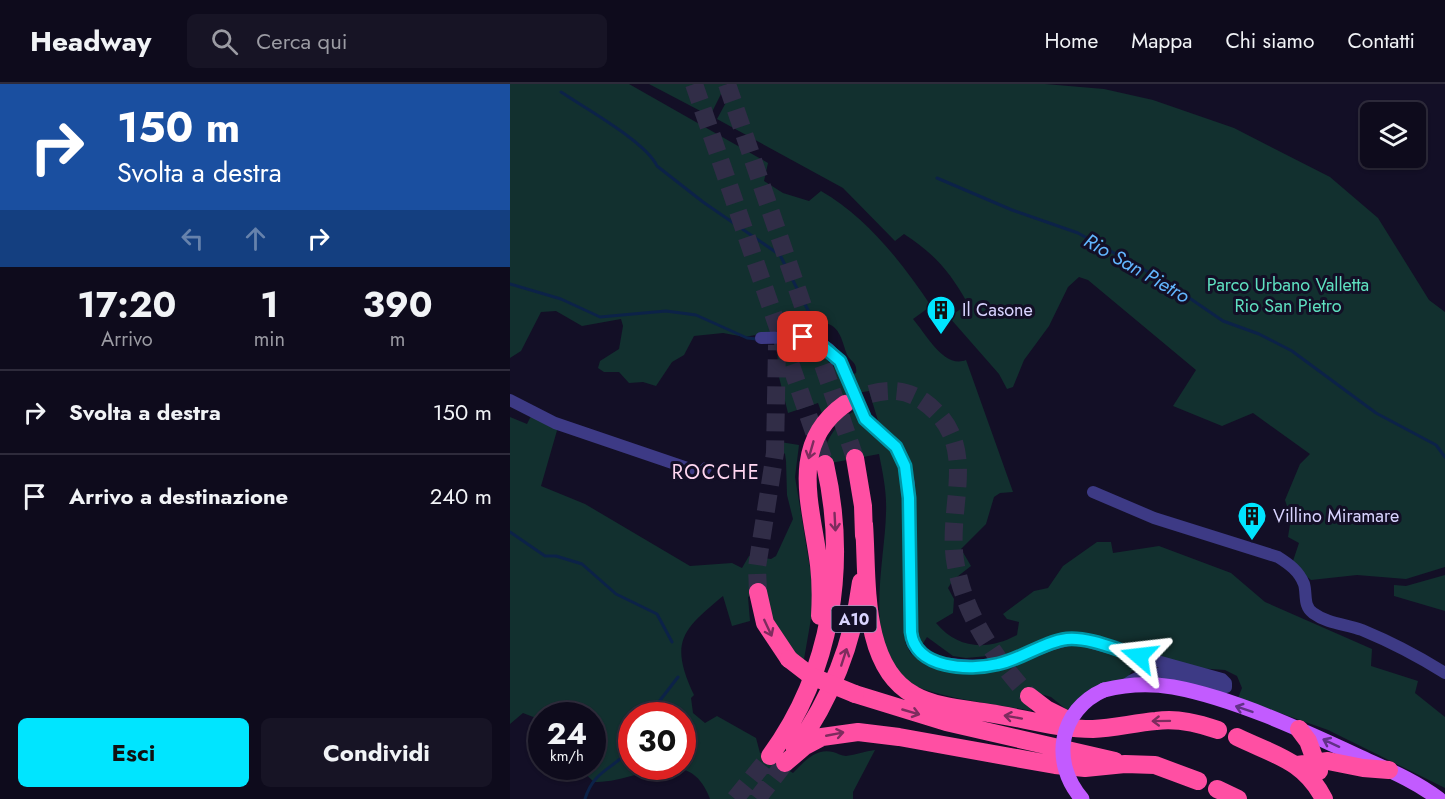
<!DOCTYPE html>
<html lang="it">
<head>
<meta charset="utf-8">
<style>
	:root { --surface:#0e0b1c; --page:#171425; --text:#f1f3f6; --muted:#9b9ba3; --line:#2e2b3b; --accent:#00e5ff }
	body { margin:0; font-family:Jost,sans-serif; background:var(--page); color:var(--text); height:100vh; display:flex; flex-direction:column; font-size:22px; white-space:nowrap }
	* { box-sizing:border-box; margin:0 }
	p { font-size:20px; color:var(--muted) }
	.icon { flex:none; width:33px; height:33px; fill:none; stroke:currentColor; stroke-width:2; stroke-linecap:round; stroke-linejoin:round }
	.map { position:relative; flex:1; overflow:hidden }
	.panel { display:flex; flex-direction:column; background:var(--surface); width:510px }
	.panel>* { flex:none }
	.top-card { background:#1a4fa0; color:#fff; overflow:hidden }
	.controls { position:absolute; left:850px; top:18px; display:grid; gap:12px }
	.controls a { display:grid; place-items:center; width:66px; height:66px; border-radius:9px; background:var(--surface); box-shadow:0 2px 4px #0004,0 0 0 2px var(--line); font-size:30px }
	.speed { position:absolute; left:18px; top:618px; display:flex; gap:12px; font-size:30px; font-weight:700; text-align:center }
	.speed>* { display:grid; place-content:center; width:78px; height:78px; border-radius:50%; background:var(--surface); box-shadow:0 2px 4px #0004,0 0 0 2px var(--line); line-height:1 }
	.speed small { font-size:15px; font-weight:400 }
	.speed .limit { border:9px solid #d22; background:#fff; color:#111 }
	.pin { position:absolute; display:grid; place-items:center; width:51px; height:51px; color:#fff; margin:-26px; border-radius:12px; box-shadow:0 3px 9px #0006 }
	.me { position:absolute; width:66px; margin:-33px; rotate:287deg; stroke-linejoin:round; filter:drop-shadow(0 0 4px #0008) }
	.turn { display:flex; align-items:center; gap:21px; height:126px; padding:0 18px; font-size:27px }
	.turn .icon { width:78px; height:78px; stroke-width:2.5 }
	.turn b { display:block; font-size:42px; line-height:51px }
	.lanes { display:flex; align-items:center; height:57px; padding:0 18px; background:#0003; justify-content:center; gap:30px; direction:ltr }
	.lanes .off { opacity:.35 }
	.eta { display:flex; justify-content:space-evenly; align-items:center; height:102px; text-align:center }
	.eta b { font-size:36px; font-weight:700; line-height:42px }
	.button { display:flex; gap:12px; margin-top:auto; padding:12px 18px }
	.button a { flex:1; height:69px; border-radius:9px; background:var(--accent); color:#111; font-size:24px; font-weight:700; line-height:69px; text-align:center }
	.button a+a { background:var(--page); color:var(--text) }
	ul { padding:0; list-style:none }
	li { display:flex; align-items:center; gap:18px; height:84px; padding:0 18px; border-top:2px solid var(--line) }
	li div { flex:1 }
	li b { display:block; font-size:22px }
	li em { font-style:normal }
	header { display:flex; align-items:center; gap:36px; box-sizing:border-box; height:84px; padding:0 30px; background:var(--surface); border-bottom:2px solid var(--line) }
	header strong { font-size:28px }
	nav { display:flex; gap:33px; margin-inline-start:auto; font-size:21px }
	.search { width:420px; height:54px; background:var(--page); display:flex; align-items:center; gap:15px; box-sizing:border-box; padding:0 21px; border-radius:9px; color:var(--muted); font-size:22px }
	main { display:flex; flex:1; min-height:0 }
	.map>svg:first-child { display:block }
	.green { fill:#12302f; fill-rule:evenodd }
	.lines { fill:none; stroke-linecap:round; stroke-linejoin:round }
	.stream { stroke:#0c2248; stroke-width:3 }
	.highway-tunnel { stroke:#312d47; stroke-width:18; stroke-dasharray:18 9; stroke-linecap:butt }
	.street { stroke:#3d3a85; stroke-width:12 }
	.primary { stroke:#c25bff; stroke-width:15 }
	.highway { stroke:#ff4fa3; stroke-width:18 }
	.primary-bridge { stroke:#c25bff; stroke-width:15 }
	.highway-bridge { stroke:#ff4fa3; stroke-width:18 }
	.oneway { stroke:#7d2c5e }
	.oneway2 { stroke:#623188 }
	.route-casing { stroke:#0095a6; stroke-width:15 }
	.route { stroke:#00e5ff; stroke-width:10 }
	.labels { text-anchor:middle; stroke-width:6; stroke-linejoin:round; paint-order:stroke }
	.shield { fill:#130f26; stroke:#9e99be; stroke-width:1.5 }
	.shield-label { font-size:16px; font-weight:bold; fill:#d9d4ff }
	.park-label { font-size:18px; fill:#5fe0c0; stroke:#130f26 }
	.poi-label { font-size:18px; fill:#d9d4ff; stroke:#130f26; text-anchor:start }
	.water-label { font-size:20px; font-style:italic; fill:#62b6ff; stroke:#130f26 }
	.neighbourhood-label { font-size:20px; letter-spacing:1.5px; fill:#ffd6f0; stroke:#130f26 }
</style>
</head>
<body>
<header>
<strong>Headway</strong>
<div class="search"><svg class="icon" aria-label="search" viewBox="0 0 24 24"><circle cx="10" cy="10" r="6"/><path d="M15 15l6 6"/></svg>Cerca qui</div>
<nav><a>Home</a><a>Mappa</a><a>Chi siamo</a><a>Contatti</a></nav>
</header>
<main>
<section class="panel">
<div class="top-card">
<div class="turn"><svg class="icon" aria-label="right" viewBox="0 0 24 24"><path d="M7 20v-9h11M14 6l5 5-5 5"/></svg><div><b>150 m</b>Svolta a destra</div></div>
<div class="lanes"><svg class="icon off" aria-label="left" viewBox="0 0 24 24"><path d="M17 20v-9H6M10 6l-5 5 5 5"/></svg><svg class="icon off" aria-label="ahead" viewBox="0 0 24 24"><path d="M12 20V5M6 11l6-6 6 6"/></svg><svg class="icon" aria-label="right" viewBox="0 0 24 24"><path d="M7 20v-9h11M14 6l5 5-5 5"/></svg></div>
</div>
<div class="eta">
<div><b>17:20</b><p>Arrivo</p></div>
<div><b>1</b><p>min</p></div>
<div><b>390</b><p>m</p></div>
</div>
<ul>
<li><svg class="icon" aria-label="right" viewBox="0 0 24 24"><path d="M7 20v-9h11M14 6l5 5-5 5"/></svg><div><b>Svolta a destra</b></div><em>150 m</em></li>
<li><svg class="icon" aria-label="arrive" viewBox="0 0 24 24"><path d="M6 21V4h12l-3 4 3 4H6"/></svg><div><b>Arrivo a destinazione</b></div><em>240 m</em></li>
</ul>
<div class="button"><a>Esci</a><a>Condividi</a></div>
</section>
<div class="map">
<svg width="935" height="715" viewBox="0 0 935 715">
	<rect width="100%" height="100%" fill="#130f26"/>
	<path class="green" d="M0,0H119L258,79L254,97L273,109L299,117L311,107C356,133 392,178 421,222L403,235C416,250 434,285 456,276L503,408L490,409L484,413L476,440L451,465L461,482L443,496L438,504L444,515L443,529L426,539C448,565 477,567 507,551L509,538L497,535L493,530L524,507L538,504L553,482L587,458H601L603,469L649,462L721,489L755,518L862,565L861,582L908,597L905,609L935,633V704L818,646L728,614L732,604L727,592L715,586L673,583L642,568L581,550H550L499,570L456,574L443,572L417,553L412,561L399,517L394,548L396,560L401,570L418,580L440,585L558,560C588,562 616,573 644,584L622,587L617,594L568,616L557,626L541,613L520,607L521,627C488,620 443,616 413,605C347,581 375,483 376,429C377,409 373,390 369,370L310,381C315,357 325,340 345,326L369,340L359,307L347,309L314,335L308,319L278,329L268,289L267,257L302,259C313,270 329,297 346,289C348,277 338,277 336,268C332,256 329,240 313,239L294,247H266L235,253L213,249L184,252L174,271L162,278L146,302L133,298L119,299L109,288H94L88,284L90,277L109,265L113,242L111,235L72,242L46,227L31,228L11,267L0,274Z
		M139,0H216L200,32Z
		M226,0H535L594,5L643,16L724,44L820,93L868,134L919,216L935,228V483L896,495L847,491L801,496L782,480L789,459L778,453L781,434L775,416L790,380L800,370L743,329L712,342L663,322L686,286L578,196L569,193L558,203L539,242L514,276L503,303L497,305L489,290L439,233L458,220C440,188 425,170 394,150L385,157L333,104L207,35Z
		M21,332L48,343L31,402L75,420L180,482L222,479L232,484L239,472L261,475L266,472L283,435L277,411L276,377L275,370L269,364L270,358L289,361L285,393L303,502L302,529L293,581L268,553L252,505L238,513L240,537L222,542L213,512C172,546 159,558 184,611L181,614L183,629L195,639L207,632L246,654L250,669L283,689C294,678 305,664 323,668C327,669 332,672 336,672C346,671 355,667 365,666L343,708V715H200C178,656 127,700 84,698L68,683L82,682V632H32L31,636L13,629L0,640V333L17,340ZM122,632H172V682H122Z
		M935,491V527L884,512V501L896,502Z"/>
	<g class="lines">
		<path class="stream" d="M51,8C75,24 136,58 147,82L193,118L270,171L302,234L295,250
			M427,94L502,126L568,149L656,198L713,237L749,250L782,267L866,329L926,361L935,373
			M0,200L51,215L90,233L156,227L186,231L237,254L247,255
			M269,259L292,267L294,256
			M0,448L35,472H46L72,480L106,510L147,530L162,558
			M138,632L168,593
			M75,715C84,685 105,685 122,663"/>
		<path class="highway-tunnel" d="M184,0L315,380
			M217,0L345,374
			M335,320C360,308 387,299 413,317C474,360 434,422 446,482C456,534 485,574 519,612
			M248,508L247,483L265,369L267,261
			M225,715L260,672
			M247,715L275,679"/>
		<path class="street" d="M251,254L293,253L304,255L319,265L330,277L355,335L378,355L391,372L399,400L402,558C410,574 423,578 441,580C461,583 481,583 501,576C524,569 543,556 568,555L712,595L716,599V603L709,605C677,596 645,578 615,601
			M0,316L45,339L186,387H194L196,384
			M583,408L644,434L768,473C779,480 789,487 794,500C797,510 793,522 803,529C818,540 836,540 852,546C881,558 908,572 935,589"/>
		<path class="primary" d="M594,606C617,600 639,599 663,603C723,614 792,646 848,672C876,685 904,696 929,715"/>
		<path class="highway" d="M345,374L353,422L354,452
			M354,440C358,493 350,582 404,611C425,623 455,625 479,629C513,634 548,645 583,645C604,644 624,639 646,637C668,634 688,639 708,646
			M248,508L255,539L279,575
			M310,532C311,515 311,498 309,481C302,423 277,361 335,320
			M345,610L436,638L605,677
			M519,612L536,625L560,637
			M789,645L798,657L809,687
			M727,653C764,671 794,676 814,715
			M285,665C321,615 343,559 351,498
			M260,672C322,587 338,481 315,380
			M275,679L295,662L312,653L348,648L389,653L545,681L575,684L615,680L645,681L688,697
			M787,681L818,677L853,684L879,686
			M707,705L728,715"/>
		<path class="primary-bridge" d="M572,715C540,678 549,626 594,606"/>
		<path class="highway-bridge" d="M279,575L301,592L345,610"/>
	</g>
	<defs><path id="oneway-shaft" d="M-6 0H5M1.5-3L5.5 0L1.5 3" fill="none" stroke-width="1.6" stroke-linecap="round" stroke-linejoin="round" transform="scale(1.5)"/></defs>
	<g class="oneway">
		<use href="#oneway-shaft" transform="translate(301 366) rotate(106)"/>
		<use href="#oneway-shaft" transform="translate(325 438) rotate(87)"/>
		<use href="#oneway-shaft" transform="translate(258 544) rotate(65)"/>
		<use href="#oneway-shaft" transform="translate(334 573) rotate(-72)"/>
		<use href="#oneway-shaft" transform="translate(401 628) rotate(16)"/>
		<use href="#oneway-shaft" transform="translate(503 633) rotate(-170)"/>
		<use href="#oneway-shaft" transform="translate(651 637) rotate(179)"/>
		<use href="#oneway-shaft" transform="translate(325 650) rotate(-11)"/>
	</g>
	<g class="oneway2">
		<use href="#oneway-shaft" transform="translate(734 625) rotate(-161)"/>
		<use href="#oneway-shaft" transform="translate(821 659) rotate(-155)"/>
	</g>
	<g class="lines">
		<g class="route-casing">
			<path id="route" d="M293,253L304,255L330,277L355,335L386,363L395,382L399,414L401,548C405,585 459,587 488,580C512,575 533,558 557,555C580,553 607,566 629,572"/>
		</g>
		<use href="#route" class="route"/>
	</g>
	<defs>
		<g id="building-pin" transform="scale(1.5)"><path d="M0 17L-7.5 6A9.5 9.5 0 1 1 7.5 6Z" fill="#00e5ff" stroke="#130f26"/><path d="M-4-6H4V6H1V3H-1V6H-4ZM-2.5-4.3h1.7v1.8h-1.7ZM.8-4.3h1.7v1.8H.8ZM-2.5-1h1.7V.8h-1.7ZM.8-1h1.7V.8H.8Z" fill="#111"/></g>
	</defs>
	<g fill-rule="evenodd">
		<use href="#building-pin" x="431" y="226"/>
		<use href="#building-pin" x="742" y="432"/>
	</g>
	<g class="labels">
		<rect class="shield" x="321.5" y="522" width="45" height="26" rx="4.5"/>
		<g class="shield-label">
			<text x="344" y="541">A10</text>
		</g>
		<g class="park-label">
			<text x="778" y="207">Parco Urbano Valletta<tspan x="778" dy="21">Rio San Pietro</tspan></text>
		</g>
		<g class="poi-label">
			<text x="452" y="232">Il Casone</text>
			<text x="763" y="438">Villino Miramare</text>
		</g>
		<g class="water-label">
			<text transform="translate(627 184) rotate(30)" y="7">Rio San Pietro</text>
		</g>
		<g class="neighbourhood-label">
			<text x="206" y="395">ROCCHE</text>
		</g>
	</g>
</svg>
<div class="controls">
<a><svg class="icon" aria-label="layers" viewBox="0 0 24 24"><path d="M12 4l9 5-9 5-9-5zM3 14l9 5 9-5"/></svg></a>
</div>
<div class="speed"><div>24<small>km/h</small></div><div class="limit">30</div></div>
<div class="pin" style="left:293px;top:253px;background:#d93025"><svg class="icon" aria-label="arrive" viewBox="0 0 24 24"><path d="M6 21V4h12l-3 4 3 4H6"/></svg></div>
<svg class="me" style="left:629px;top:572px" viewBox="-20 -20 40 40"><path d="M0-17L14 15 0 8-14 15z" fill="#00e5ff" stroke="#fff" stroke-width="4"/></svg>
</div>
</main>
</body>
</html>
